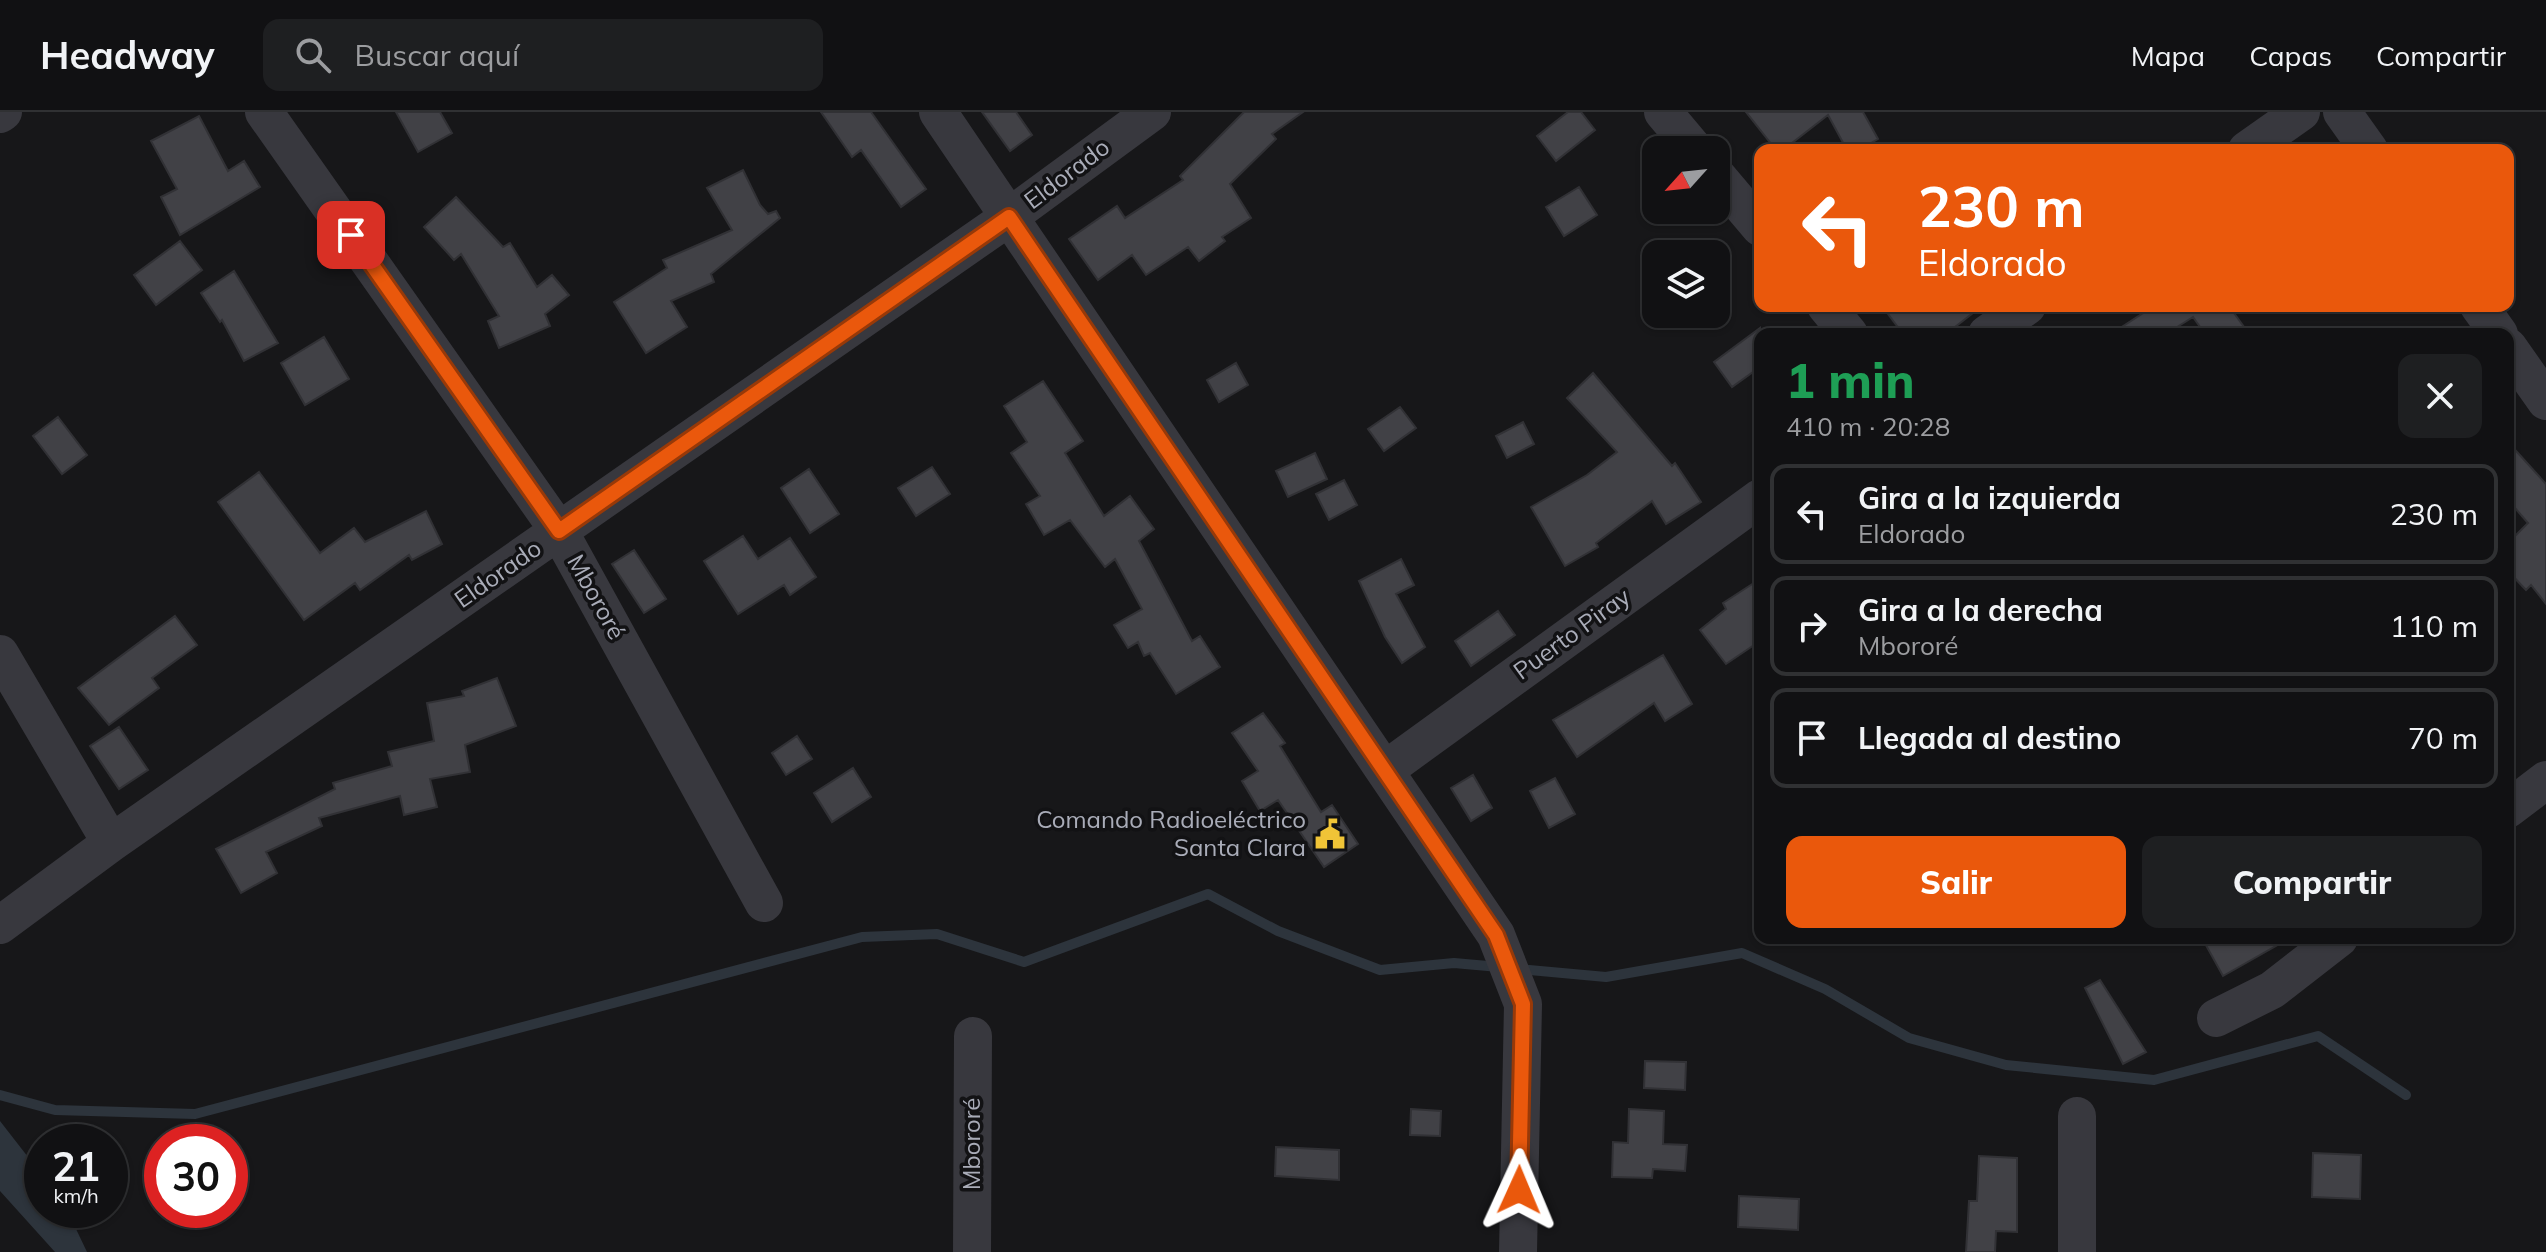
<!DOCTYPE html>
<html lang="es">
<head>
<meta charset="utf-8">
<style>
	:root { --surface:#111113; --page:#1e1f21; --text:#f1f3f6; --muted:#9c9da0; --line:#303133; --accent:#ea580c }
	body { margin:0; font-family:Mulish,sans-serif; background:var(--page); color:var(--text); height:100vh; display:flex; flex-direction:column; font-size:30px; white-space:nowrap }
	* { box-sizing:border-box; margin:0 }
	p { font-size:26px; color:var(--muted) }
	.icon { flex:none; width:44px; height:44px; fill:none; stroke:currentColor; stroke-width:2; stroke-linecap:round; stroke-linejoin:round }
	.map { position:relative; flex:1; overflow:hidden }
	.side { position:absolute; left:1754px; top:216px; width:760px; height:616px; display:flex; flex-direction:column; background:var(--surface); border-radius:16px; box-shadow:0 2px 6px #0004,0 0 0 2px var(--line) }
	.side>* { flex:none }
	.hud { position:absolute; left:1754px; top:32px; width:760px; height:168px; border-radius:16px; box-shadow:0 2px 6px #0004,0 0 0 2px var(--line); background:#ea580c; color:#fff; overflow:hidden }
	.needle { width:52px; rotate:243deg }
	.tools { position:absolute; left:1642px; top:24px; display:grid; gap:16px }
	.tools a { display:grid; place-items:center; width:88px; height:88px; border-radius:16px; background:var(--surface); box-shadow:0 2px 6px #0004,0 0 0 2px var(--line); font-size:40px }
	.speed { position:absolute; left:24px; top:1012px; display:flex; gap:16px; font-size:40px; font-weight:700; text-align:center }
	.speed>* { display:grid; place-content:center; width:104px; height:104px; border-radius:50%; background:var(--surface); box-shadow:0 2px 6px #0004,0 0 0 2px var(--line); line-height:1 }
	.speed small { font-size:20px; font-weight:400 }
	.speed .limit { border:12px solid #d22; background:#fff; color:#111 }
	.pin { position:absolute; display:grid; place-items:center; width:68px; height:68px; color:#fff; margin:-34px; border-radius:16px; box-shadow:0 4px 12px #0006 }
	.me { position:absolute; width:88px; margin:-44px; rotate:1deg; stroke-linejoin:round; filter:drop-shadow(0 0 6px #0008) }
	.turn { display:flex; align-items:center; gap:28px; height:168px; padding:0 32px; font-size:36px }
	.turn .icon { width:104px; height:104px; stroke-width:2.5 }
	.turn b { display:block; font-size:56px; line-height:68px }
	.round { display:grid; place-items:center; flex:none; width:84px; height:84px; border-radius:16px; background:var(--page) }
	.summary { display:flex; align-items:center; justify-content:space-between; height:136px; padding:0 32px }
	h1 { font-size:48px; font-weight:800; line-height:60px; color:#1e9e55 }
	.action { display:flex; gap:16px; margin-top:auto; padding:16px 32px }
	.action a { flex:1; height:92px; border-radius:16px; background:var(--accent); color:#fff; font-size:32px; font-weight:800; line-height:92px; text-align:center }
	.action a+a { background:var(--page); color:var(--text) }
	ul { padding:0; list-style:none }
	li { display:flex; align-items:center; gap:24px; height:100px; margin:0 16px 12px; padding:0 16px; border:4px solid var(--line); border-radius:16px }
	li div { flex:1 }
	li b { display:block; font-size:30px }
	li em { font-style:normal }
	header { display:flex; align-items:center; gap:48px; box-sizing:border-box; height:112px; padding:0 40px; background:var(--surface); border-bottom:2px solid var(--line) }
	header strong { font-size:38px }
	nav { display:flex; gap:44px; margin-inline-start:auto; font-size:28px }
	.search { width:560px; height:72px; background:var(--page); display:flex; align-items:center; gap:20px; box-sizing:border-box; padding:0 28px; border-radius:16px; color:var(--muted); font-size:30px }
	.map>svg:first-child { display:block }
	.water { fill:#2d343c }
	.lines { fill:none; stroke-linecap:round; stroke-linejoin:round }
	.stream { stroke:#2d343c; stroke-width:10 }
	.building { fill:#414146; stroke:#313135; stroke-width:2 }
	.minor { stroke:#38383e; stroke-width:38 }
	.route-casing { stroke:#983908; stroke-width:20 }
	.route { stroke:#ea580c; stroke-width:14 }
	.labels { text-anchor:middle; stroke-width:7; stroke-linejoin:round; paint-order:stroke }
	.street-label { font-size:24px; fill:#a9acb8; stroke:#121214 }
	.poi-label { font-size:24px; fill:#a9acb8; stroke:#121214; text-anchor:end }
</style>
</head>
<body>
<header>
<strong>Headway</strong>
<div class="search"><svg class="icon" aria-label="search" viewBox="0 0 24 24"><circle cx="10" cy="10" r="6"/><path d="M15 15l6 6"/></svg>Buscar aquí</div>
<nav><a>Mapa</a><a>Capas</a><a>Compartir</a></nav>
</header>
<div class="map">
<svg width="2546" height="1140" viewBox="0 0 2546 1140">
	<rect width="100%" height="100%" fill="#171719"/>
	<path class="water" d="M0,1009L42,1063V1098H67L87,1140H55L0,1079Z"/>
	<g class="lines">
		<path class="stream" d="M1519,857L1606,865L1742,841L1825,877L1909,926L2006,953L2154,968L2318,924L2406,983
			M0,983L55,998L195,1002L862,825L937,822L1024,850L1208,782L1278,819L1380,858L1454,851L1499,855"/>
	</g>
	<path class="building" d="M396,0H440L452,21L418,40Z
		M821,0H871L926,77L901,95L861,38L852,45Z
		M982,0H1016L1032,23L1010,39Z
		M1244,0H1303L1272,22L1276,27L1230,72L1251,106L1222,125L1225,129L1199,149L1188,135L1146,163L1132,143L1098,168L1069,127L1117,94L1125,106L1183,68L1180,64Z
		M1568,0H1581L1595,18L1556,49L1537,24Z
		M1746,0H1863L1878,27L1859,38H1847L1828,3L1783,38H1776Z
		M199,4L228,59L244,49L260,75L180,123L161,85L177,77L151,29Z
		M743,58L760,93L768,102L776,99L780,106L711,162L714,170L671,189L687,215L646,241L614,190L667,156L663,148L732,118L707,76Z
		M1579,75L1597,103L1564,124L1546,95Z
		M456,85L503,135L510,131L537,175L552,163L569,183L545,202L550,214L499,236L488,209L499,204L461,142L454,148L424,115Z
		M180,129L202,158L156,193L134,163Z
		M234,159L278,231L244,249L222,208L220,210L201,181Z
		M1882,194H1982L1946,222H1903Z
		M2154,194H2229L2249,222H2205L2193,205L2166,222H2111Z
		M1760,216V255L1732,275L1714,250Z
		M324,225L349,267L305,293L281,251Z
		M1236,251L1248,273L1219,290L1207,268Z
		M1593,261L1672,354L1675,351L1701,390L1666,412L1652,389L1596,431L1598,435L1565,454L1531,395L1587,363L1617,340L1567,286Z
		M1043,269L1083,329L1065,341L1104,404L1130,384L1154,417L1139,429L1192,529L1200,524L1220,555L1176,582L1150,541L1144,544L1138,530L1128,536L1114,513L1142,497L1115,447L1105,455L1070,408L1044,423L1026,392L1040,384L1011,341L1027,330L1004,294Z
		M1400,295L1416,316L1384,339L1368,317Z
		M58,305L87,343L62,362L33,324Z
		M1523,310L1534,332L1507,346L1496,324Z
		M2508,330L2546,372V492L2531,473L2526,478L2508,459V431L2528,411L2508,388Z
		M1315,341L1327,367L1288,385L1276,359Z
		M932,355L950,382L916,404L898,376Z
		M809,357L839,402L810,421L781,376Z
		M259,360L320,441L354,416L365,430L426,399L442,432L412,448L409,443L360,478L355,471L304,508L218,390Z
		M1344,368L1357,393L1329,408L1316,382Z
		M743,424L758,447L790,426L816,465L790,483L784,473L738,502L704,449Z
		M634,438L666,487L644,501L612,452Z
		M1401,447L1414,473L1396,482L1425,535L1402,551L1385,525L1359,469Z
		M1760,467V529L1726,552L1700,518L1726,497L1723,491Z
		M1498,499L1515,523L1471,554L1455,529Z
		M175,504L197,533L152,566L159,576L109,613L78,576Z
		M1663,543L1692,592L1665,609L1654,591L1577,645L1553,608Z
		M497,566L516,614L465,633L470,660L430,667L437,695L404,703L400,684L319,706L322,714L266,740L277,761L241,781L216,737L335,677L333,671L392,654L388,640L434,629L427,591L464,584L462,579Z
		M1263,601L1285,631L1280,634L1321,700L1332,693L1358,732L1324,755L1278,688L1260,699L1242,669L1258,659L1232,621Z
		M119,615L148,658L119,677L90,634Z
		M797,624L812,647L786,663L772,641Z
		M853,656L871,685L832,710L814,681Z
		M1473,663L1492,696L1471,709L1451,676Z
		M1555,666L1575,702L1549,716L1530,679Z
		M2202,826H2290L2223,864Z
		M2100,868L2146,940L2123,952L2085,876Z
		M1645,949L1686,950L1685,978L1644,976Z
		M1411,997L1441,999L1440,1024L1410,1023Z
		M1629,997L1664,999L1663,1032L1687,1033L1685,1059L1653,1057L1652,1066L1612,1065L1613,1030L1628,1031Z
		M1276,1035L1339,1038V1068L1275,1064Z
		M2313,1041L2361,1043L2360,1087L2312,1085Z
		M1979,1044L2017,1046V1120L1996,1119L1995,1140H1966L1969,1089H1977Z
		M1739,1084L1799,1087L1798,1118L1738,1115Z"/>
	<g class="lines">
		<path class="minor" d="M264,0L559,419L764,791
			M938,0L1496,823L1523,892L1518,1140
			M1663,0L1695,38
			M2342,0L2369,38
			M0,2L3,0
			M2247,38L2301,0
			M1716,63L1760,115
			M1826,194L1849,222
			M2479,194L2499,222
			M1987,222L2027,194
			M2508,235L2546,289
			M0,542L111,731
			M1385,658L1760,386
			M2508,697L2546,668
			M0,813L111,731L1009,105L1152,0
			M2216,906L2272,878L2339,826
			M972,1140L973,924
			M2077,1140V1004"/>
	</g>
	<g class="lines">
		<g class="route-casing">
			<path id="route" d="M351,123L559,419L1009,105L1496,823L1523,892L1519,1078"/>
		</g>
		<use href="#route" class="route"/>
	</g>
	<defs>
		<g id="civic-bare" transform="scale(2.4)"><path d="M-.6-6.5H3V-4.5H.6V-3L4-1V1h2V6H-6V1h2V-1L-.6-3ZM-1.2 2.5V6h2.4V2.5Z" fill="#f0c437" stroke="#121214" stroke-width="2.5" paint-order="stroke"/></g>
	</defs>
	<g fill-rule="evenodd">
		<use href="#civic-bare" x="1330" y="722"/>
	</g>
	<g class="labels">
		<g class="street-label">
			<text transform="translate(1067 62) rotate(-37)" y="8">Eldorado</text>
			<text transform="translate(498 462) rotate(-35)" y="8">Eldorado</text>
			<text transform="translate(596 485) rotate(61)" y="8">Mbororé</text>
			<text transform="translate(1572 522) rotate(-36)" y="8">Puerto Piray</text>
			<text transform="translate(972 1032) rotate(-90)" y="8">Mbororé</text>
		</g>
		<g class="poi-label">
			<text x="1306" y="716">Comando Radioeléctrico<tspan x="1306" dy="28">Santa Clara</tspan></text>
		</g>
	</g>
</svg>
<div class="tools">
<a><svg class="needle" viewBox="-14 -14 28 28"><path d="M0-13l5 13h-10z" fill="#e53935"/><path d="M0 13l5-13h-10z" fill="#9c9da0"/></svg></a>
<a><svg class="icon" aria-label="layers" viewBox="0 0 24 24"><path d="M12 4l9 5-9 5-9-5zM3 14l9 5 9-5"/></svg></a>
</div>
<div class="speed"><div>21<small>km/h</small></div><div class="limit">30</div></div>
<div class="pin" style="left:351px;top:123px;background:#d93025"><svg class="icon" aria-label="arrive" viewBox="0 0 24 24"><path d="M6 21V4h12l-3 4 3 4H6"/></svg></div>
<svg class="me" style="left:1519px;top:1078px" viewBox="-20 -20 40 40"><path d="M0-17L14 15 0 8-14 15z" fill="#ea580c" stroke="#fff" stroke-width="4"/></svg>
<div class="hud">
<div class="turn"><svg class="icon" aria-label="left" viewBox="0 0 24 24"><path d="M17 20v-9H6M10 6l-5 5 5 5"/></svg><div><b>230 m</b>Eldorado</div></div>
</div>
<section class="side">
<div class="summary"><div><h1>1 min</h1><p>410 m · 20:28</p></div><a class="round"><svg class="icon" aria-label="close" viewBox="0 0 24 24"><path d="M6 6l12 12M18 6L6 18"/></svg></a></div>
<ul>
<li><svg class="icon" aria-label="left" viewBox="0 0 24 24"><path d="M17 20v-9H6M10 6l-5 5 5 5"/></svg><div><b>Gira a la izquierda</b><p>Eldorado</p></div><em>230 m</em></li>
<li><svg class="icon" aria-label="right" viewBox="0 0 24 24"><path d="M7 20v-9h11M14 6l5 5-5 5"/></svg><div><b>Gira a la derecha</b><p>Mbororé</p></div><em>110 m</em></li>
<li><svg class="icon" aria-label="arrive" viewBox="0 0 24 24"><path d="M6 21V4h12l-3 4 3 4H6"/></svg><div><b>Llegada al destino</b></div><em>70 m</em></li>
</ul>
<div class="action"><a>Salir</a><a>Compartir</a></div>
</section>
</div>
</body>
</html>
